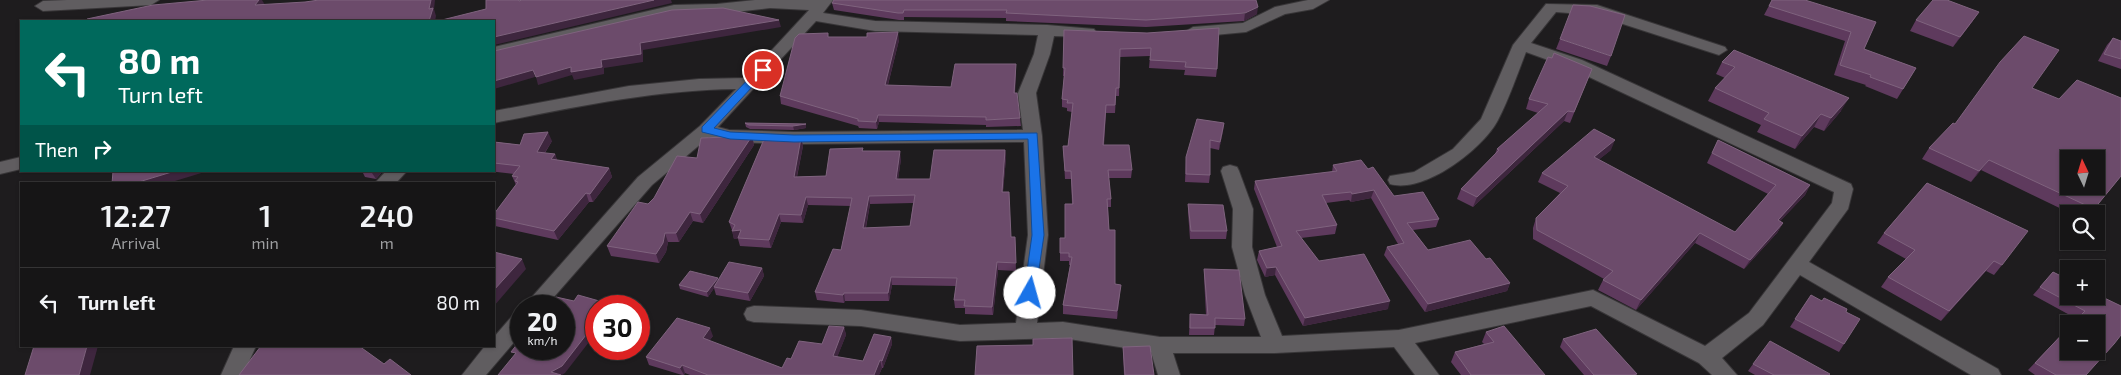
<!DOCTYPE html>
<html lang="en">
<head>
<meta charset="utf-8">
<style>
	:root { --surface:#161516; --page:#232223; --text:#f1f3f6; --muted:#9e9fa1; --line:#353435 }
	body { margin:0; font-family:"Exo 2",sans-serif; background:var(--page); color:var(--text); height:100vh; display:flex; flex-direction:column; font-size:19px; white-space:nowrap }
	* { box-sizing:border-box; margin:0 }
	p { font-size:16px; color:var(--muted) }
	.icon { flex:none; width:28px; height:28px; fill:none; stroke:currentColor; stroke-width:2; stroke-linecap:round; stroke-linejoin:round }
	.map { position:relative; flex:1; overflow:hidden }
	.details { position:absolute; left:20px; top:182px; width:475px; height:165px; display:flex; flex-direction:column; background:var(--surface); border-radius:0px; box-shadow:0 1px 4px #0004,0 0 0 1px var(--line) }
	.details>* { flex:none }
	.top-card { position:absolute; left:20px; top:20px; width:475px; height:152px; border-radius:0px; box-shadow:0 1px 4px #0004,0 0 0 1px var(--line); background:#00695c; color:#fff; overflow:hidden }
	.needle { width:32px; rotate:356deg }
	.controls { position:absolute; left:2060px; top:150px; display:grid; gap:10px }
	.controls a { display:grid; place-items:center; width:45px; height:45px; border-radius:0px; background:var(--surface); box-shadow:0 1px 4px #0004,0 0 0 1px var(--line); font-size:25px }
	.speed { position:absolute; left:510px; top:295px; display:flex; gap:10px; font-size:25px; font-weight:700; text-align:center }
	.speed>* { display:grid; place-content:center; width:65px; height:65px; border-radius:50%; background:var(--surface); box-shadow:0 1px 4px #0004,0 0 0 1px var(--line); line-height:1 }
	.speed small { font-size:12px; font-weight:400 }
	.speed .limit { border:8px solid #d22; background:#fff; color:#111 }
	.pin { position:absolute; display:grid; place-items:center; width:42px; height:42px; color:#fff; margin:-21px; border:2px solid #fff; border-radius:50%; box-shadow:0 1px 5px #0007 }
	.me { position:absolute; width:55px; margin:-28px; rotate:7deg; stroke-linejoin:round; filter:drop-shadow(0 0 4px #0008) }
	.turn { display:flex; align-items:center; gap:18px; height:105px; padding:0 15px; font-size:22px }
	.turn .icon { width:65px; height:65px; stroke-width:2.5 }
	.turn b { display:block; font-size:35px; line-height:42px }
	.then { display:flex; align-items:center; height:48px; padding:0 15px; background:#0003; gap:10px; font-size:19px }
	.eta { display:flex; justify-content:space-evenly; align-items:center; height:85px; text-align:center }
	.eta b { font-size:30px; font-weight:600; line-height:35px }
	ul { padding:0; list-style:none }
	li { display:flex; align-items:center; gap:15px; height:70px; padding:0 15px; border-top:1px solid var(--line) }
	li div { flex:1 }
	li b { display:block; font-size:19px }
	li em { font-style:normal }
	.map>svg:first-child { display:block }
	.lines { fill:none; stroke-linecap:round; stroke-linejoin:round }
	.street-casing { stroke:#383638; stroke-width:2 }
	.street { fill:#605d60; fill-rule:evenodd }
	.wall { fill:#5e3a5d; fill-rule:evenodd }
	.shaded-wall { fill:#3e263e }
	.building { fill:#6c4b6b; stroke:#7f637e; fill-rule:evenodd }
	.route { fill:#1a73e8; stroke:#114b97 }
</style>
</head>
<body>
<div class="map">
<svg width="2121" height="375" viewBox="0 0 2121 375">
	<rect width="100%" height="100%" fill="#1e1c1e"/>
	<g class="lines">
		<g class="street-casing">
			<path id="street" d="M67,0H159L151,5L43,11L35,6L43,1Z
				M755,0H833L823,13L875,21L1047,25L1094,29L1096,32L1088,37L1054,36L1050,54L1036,93L1042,136L1048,235L1037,323L1063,322L1160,337H1261L1245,295L1232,247L1233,209L1221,171L1223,167L1230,165L1237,167L1239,171L1253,209L1252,247L1265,295L1282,336L1399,330L1593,290L1705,346L1749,313L1832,203L1834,192L1570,68L1526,52C1517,75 1509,99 1498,120C1483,149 1424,194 1390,184L1388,180L1390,176L1414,172L1453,149L1481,119L1513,45L1546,4L1597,5L1725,47L1727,50L1719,55L1595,15L1556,12L1531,43L1582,60L1851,184L1853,189L1848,209L1809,262L1998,369L2001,375H1971L1800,275L1763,325L1722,358L1737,375H1712L1699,363L1591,306L1415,343L1439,375H1415L1394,347L1275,353H1173L1180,375H1158L1151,352L1063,338L960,341L861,326L754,322L747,320L744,314L747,308L754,306L861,310L960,325L1016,323L1028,235L1024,142L794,144L729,142L709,137L652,185L546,306H524L638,177L700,126L736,89C654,90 575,107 494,123V111L629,86L699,79L746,78L809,10L770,8L717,14L674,15L494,57V47L674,5L717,4ZM816,21L875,31L1038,35L1034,54L1018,93L1023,130L794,132L729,130L718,127Z
				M1308,0H1329L1313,9L1285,14L1246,32L1193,37L1185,32L1193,27L1243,23L1275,7Z
				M21,157V169L0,174V162Z
				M386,171H407L395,184H374Z
				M521,312V334L486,375H462L485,346H494V337L514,314Z
				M234,346H256L243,375H221Z"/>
		</g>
		<use href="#street" class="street"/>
	</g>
	<path class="wall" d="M834,0L1257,14L1244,21L1146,27L1006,21V18L904,17V20H899L834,10L832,3Z
		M1772,0L1876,22L1864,49L1916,68L1897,99L1865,86L1866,85L1834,75L1845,41L1764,15Z
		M1979,12L1972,22L1953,47L1910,31L1916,20Z
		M1064,30L1147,33L1217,69L1216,77L1184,75L1185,70L1149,68L1150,56L1120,57L1119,96H1116L1115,113H1106L1104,145L1132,170L1131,178H1109L1111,199V207H1108L1109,230L1115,284L1120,293L1117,319L1063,314V305L1070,265H1069V261H1060V238H1065L1072,204L1071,179H1065L1063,146H1068L1072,112L1067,111V108L1062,107V99L1064,76H1063Z
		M829,37L899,40L888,85L951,87L1016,72L1015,93L1020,118L1021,126L986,127V125L879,122L877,129L859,128L858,126L781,104L780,96Z
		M2113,38L2121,41V69L2098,61L2107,45Z
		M1560,39L1611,56L1607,66L1556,49Z
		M1722,62L1841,111L1824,131L1814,127L1795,149L1757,132L1761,125L1708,101L1715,88L1725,78L1716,74Z
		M1592,69L1570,123L1564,121L1473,207L1457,199L1461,189L1495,154L1497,149L1538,113L1526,109L1529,99Z
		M2032,88L2121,176L2090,214H2072L1981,170L1971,182L1922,159L1929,148L1955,124Z
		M745,123L806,124V128L794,130L750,129L746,127Z
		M1224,123L1223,131L1219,150L1210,148V175L1209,183L1185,182L1186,157Z
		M752,136L754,145L703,223L693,221L679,242H668L666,252L659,263L611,256L607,246L648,204L697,158Z
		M801,138L803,146L797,177L826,176L863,148V151L901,159L898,179H930L1005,150L1006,158L1003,192L1011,237H1015L1016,271L998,270L993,315L965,314V308H955L954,300L956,286L892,285L889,301H845L844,303L817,300L815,292L841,250L851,206L808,205L803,223L781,222L771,248L740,246L738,239H734L732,230L729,222ZM913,203L910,226L866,228L870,204Z
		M1718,140L1810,185L1805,195L1780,221L1783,223L1777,233L1744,269L1695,243L1636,310L1598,290L1603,280L1604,279L1533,239V228L1536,218L1560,193L1538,182L1542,173L1611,150L1598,160L1735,232L1768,194L1707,163Z
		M552,141L545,153L555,154L557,160L609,168L612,177L593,202H589L558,240L495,226L494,224V214L516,185L512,176L514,174L488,171H494V142L520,145Z
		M1333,165L1368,169L1394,196L1439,219L1436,227L1413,230L1428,250L1486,259L1510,283L1507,291L1425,312L1384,255L1387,247L1398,244L1371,198L1351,202L1349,200L1326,203L1337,225L1335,234L1301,238L1319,261L1388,309L1303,326L1275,275L1265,277L1257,260L1259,251L1277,247L1254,189L1255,181L1332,172Z
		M362,171H383L376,179L365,177Z
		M1927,183L2002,265L1994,275L1986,271L1941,321L1881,287L1888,277L1906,259L1877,243L1884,233Z
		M1188,204L1227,231L1226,239H1190L1188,212Z
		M762,268L764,276L750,301L716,295L714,288L708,297L680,289L679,285L718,278V280Z
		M1204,269L1245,319L1244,326L1215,325L1214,335H1189L1190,314L1206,315L1204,277Z
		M2053,272L2096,296L2086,375H2035L2028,370L2077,319L2033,295Z
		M1811,295L1844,344L1839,352L1790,327Z
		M844,327L846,335L837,357L863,361L891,337L892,344L883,368H882L879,375H690L685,373L684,375H682L649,365L646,357L713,336L709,341L782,368L791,359L822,344Z
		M1486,332L1545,375H1461L1451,362L1455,352L1484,344L1482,342Z
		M1563,339L1636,375H1584L1560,347Z
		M1123,347L1154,375H1124L1123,354Z
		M1753,364L1829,375H1755L1748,371Z"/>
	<path class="shaded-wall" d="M259,0H262L265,5H255Z
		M431,0H435L434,9L436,16L435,21H429V9Z
		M654,0H671L672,3L494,45V37Z
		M1258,7L1257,14L1244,21L1245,13Z
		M1979,12L1972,22L1953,47L1960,37Z
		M779,20L781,27L643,50V62L604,68V74L574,80L572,75L538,85L536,77L571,67L640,43Z
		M898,32L899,40L886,92L885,85Z
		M533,70L535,77L494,89V81Z
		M1849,98L1841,111L1824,131L1831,118Z
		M1568,111L1564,121L1473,207L1477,197Z
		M1821,114L1814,127L1795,149L1802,136Z
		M878,115L879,122L877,129L876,122Z
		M1224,123L1223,131L1219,150L1220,142Z
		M806,124V128L794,130L793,126Z
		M548,132L552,141L540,160L537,152Z
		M752,136L754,145L703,223L700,214Z
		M801,138L803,146L795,185L794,177Z
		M1615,140L1611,150L1590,167L1594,157Z
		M1005,150L1006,158L1002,200V192Z
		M900,151L901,159L897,187L896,179Z
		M555,154L558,163L551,159Z
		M1989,160L1981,170L1971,182L1979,171Z
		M609,168L612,177L593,202L590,194Z
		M175,171H208L165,184H132Z
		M373,171H383L376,179L372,173Z
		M1810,185L1805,195L1772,230L1778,220Z
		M1374,190L1371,198L1351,202L1352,194Z
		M586,193L589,202L558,240L554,231Z
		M869,196L870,204L864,236L863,228Z
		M806,197L808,205L803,223L801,215Z
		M690,212L693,221L679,242L676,233Z
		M779,214L781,222L771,248L769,240Z
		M1783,223L1777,233L1744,269L1750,260Z
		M741,230L738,239H734L732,231Z
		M665,233L668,242L666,252L659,263L656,254Z
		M1700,233L1695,243L1636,310L1641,300Z
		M522,259L526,269L494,306V290Z
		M1994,261L1986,271L1941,321L1949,311Z
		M997,262L998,270L993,315L992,307Z
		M1276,267L1275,275L1265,277L1267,268Z
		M762,268L764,276L750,301L748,293Z
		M891,277L892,285L889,301L888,293Z
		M718,278L719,282L714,287V288L708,297L707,292Z
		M1510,283L1507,291L1425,312L1428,304Z
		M1121,285L1120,293L1117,319V311Z
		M844,293L845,301L844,303L843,295Z
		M1390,301L1388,309L1303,326L1305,318Z
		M596,322V333L565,373L562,375L551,372Z
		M844,327L846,335L835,363L833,356Z
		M710,328L713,336L705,346L703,338Z
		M891,337L892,344L883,368L882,361Z
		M87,346H98L90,375H79Z
		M880,360L882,368L879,375H874Z
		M682,365L685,373L684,375L680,368Z"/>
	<path class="building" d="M208,0H259L255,5L305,2L319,0H431L429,9L433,8L429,21H86L87,19L153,5Z
		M486,0H519V1L522,0H654L494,37V21H438L486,9Z
		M834,0H1256L1258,7L1245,13L1146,20L1006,13L1007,10H904L903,13H898L832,3Z
		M1772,0H1805L1876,22L1864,49L1916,68L1903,89L1870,77L1871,75L1840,65L1851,32L1769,6Z
		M1933,0H1947L1979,12L1960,37L1916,20Z
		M1573,5L1590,6L1625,15L1611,56L1560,39Z
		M723,8L779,20L640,43L641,54L601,60L602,67L571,72V67L536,77L533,70L494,81V51L672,10Z
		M1219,28L1217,69L1185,67L1186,62L1150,60L1151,48L1120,49L1119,88H1116L1115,105H1106L1103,145H1129L1132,170H1108L1111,199H1107L1109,230H1115V284L1121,285L1117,311L1063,305L1072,257H1069V253H1060V238H1065V204H1073L1071,171H1065L1063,146H1068L1073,103H1067L1068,100L1062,99L1065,68H1063L1064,30L1147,33Z
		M898,32L885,85L951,87L955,64H1016L1014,93H1017L1020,118L986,120V117L878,115L876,122L858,121V119L780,96L795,38L799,34L828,33V37H867V33Z
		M2024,36L2059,50L2032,88L2059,99L2077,80L2121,98V176L2094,209L1989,160L1979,171L1929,148L1953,123L1955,124L2000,62ZM2069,159H2096V186H2069Z
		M2113,38L2121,41V59L2104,54Z
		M1734,50L1849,98L1831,118L1821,114L1802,136L1764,119L1769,113L1715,88L1735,67L1722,62Z
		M1554,53L1592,69L1574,112L1568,111L1477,197L1461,189L1499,150L1497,149L1548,104L1529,99L1548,57L1552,58Z
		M1197,119L1224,123L1220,142L1210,140V175L1186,174V157Z
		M745,123L806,124L793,126L749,125Z
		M1594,129L1615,140L1594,157L1735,232L1776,185L1712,153L1718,140L1810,185L1778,220L1783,223L1750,260L1700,233L1641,300L1603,280L1613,271L1537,230L1536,218L1568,186L1542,173Z
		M548,132L537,152L555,154L551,159L609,168L590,194L586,193L554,231L494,218V214L518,182L515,181L518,177L512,176L520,166L494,163V142L520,145L524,134Z
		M752,136L700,214L690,212L676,233H665L663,243L656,254L607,246L638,202L648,204L654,198L677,156L697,158L701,138Z
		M765,137L801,138L794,177L826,176L830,149L863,148L862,151H900L896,179H930L934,150H1005L1002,192H1009L1011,237H1015L1016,263L997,262L992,307L964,306L965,300H954L957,278L891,277L888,293H844L843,295L815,292L833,249L841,250L852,198L806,197L801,215L779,214L769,240L738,238L741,230L732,231L735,225L729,222ZM915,195L910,226L863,228L869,196Z
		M1361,160L1368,169L1373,167L1394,196L1423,192L1439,219L1407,223L1428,250L1470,240L1486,259L1490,258L1510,283L1428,304L1387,247L1404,243L1374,190L1352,194L1351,192L1322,195L1337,225L1296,231L1319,261L1364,254L1390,301L1305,318L1276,267L1267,268L1259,251L1282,246L1255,181L1337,171L1333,165Z
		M113,171H175L132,184H112Z
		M1927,183L2028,231L2002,265L1994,261L1949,311L1888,277L1915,250L1884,233Z
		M1188,204L1223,205L1227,231H1191Z
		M494,252L522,259L494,290Z
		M729,262L762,268L748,293L714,287Z
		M1204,269L1239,270L1245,319L1215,318V328H1190V314L1208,315Z
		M690,271L718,278L707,292L679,285Z
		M2053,272L2069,280V296H2096V294L2121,306V335L2114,344L2086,375H2056L2035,363L2069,327V351H2096V324H2072L2085,311L2040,287Z
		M578,295L610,304L608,306H596V322L562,366L551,372L561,375H498L516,353L511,352L521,339V349H564V306H549L556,297L574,301Z
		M1811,295L1822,301L1824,298L1847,309L1846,312L1860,319L1844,344L1795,319Z
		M677,318L710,328L703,338L782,368L787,358L791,359L799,341L822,344L829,326L844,327L833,356L863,361L874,334L891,337L882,361L880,360L874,375H708L682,365L680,368L646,357Z
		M1504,326L1545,375H1471L1455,352L1494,342L1486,332Z
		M1596,329L1637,374L1633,375H1594L1563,339Z
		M1072,338L1073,375H975L977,346L1033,345V339Z
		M1770,341L1830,374L1829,375H1774L1753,364Z
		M34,346H87L79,375H25Z
		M261,346H359L384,364L390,359L411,375H239Z
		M1150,346L1154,375H1125L1123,347Z"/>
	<path class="route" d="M763,67L768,70L766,72L714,128L730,132L794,135L1037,133L1044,235L1035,296L1030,298L1024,293L1032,235L1028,139L794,142L730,139L702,132V127L759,68Z"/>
</svg>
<div class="controls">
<a><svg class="needle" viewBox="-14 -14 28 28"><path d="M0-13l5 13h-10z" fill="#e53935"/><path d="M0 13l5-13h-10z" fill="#9e9fa1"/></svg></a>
<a><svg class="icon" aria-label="search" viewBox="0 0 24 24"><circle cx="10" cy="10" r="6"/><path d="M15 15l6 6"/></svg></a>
<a>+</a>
<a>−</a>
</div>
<div class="speed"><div>20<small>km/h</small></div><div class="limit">30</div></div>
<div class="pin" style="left:763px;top:70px;background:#d93025"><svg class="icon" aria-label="arrive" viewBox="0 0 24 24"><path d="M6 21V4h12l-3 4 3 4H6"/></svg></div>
<svg class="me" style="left:1030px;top:293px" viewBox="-20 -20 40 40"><circle r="19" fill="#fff"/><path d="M0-13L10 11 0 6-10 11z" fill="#1a73e8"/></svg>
<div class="top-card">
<div class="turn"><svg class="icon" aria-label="left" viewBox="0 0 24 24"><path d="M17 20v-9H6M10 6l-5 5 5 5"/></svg><div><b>80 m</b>Turn left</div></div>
<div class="then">Then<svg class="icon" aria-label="right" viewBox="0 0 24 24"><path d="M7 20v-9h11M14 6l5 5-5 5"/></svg></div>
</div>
<section class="details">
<div class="eta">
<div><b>12:27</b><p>Arrival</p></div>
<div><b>1</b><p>min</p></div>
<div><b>240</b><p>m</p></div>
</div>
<ul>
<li><svg class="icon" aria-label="left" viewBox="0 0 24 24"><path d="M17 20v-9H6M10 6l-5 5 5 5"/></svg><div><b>Turn left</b></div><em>80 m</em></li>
</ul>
</section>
</div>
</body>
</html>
